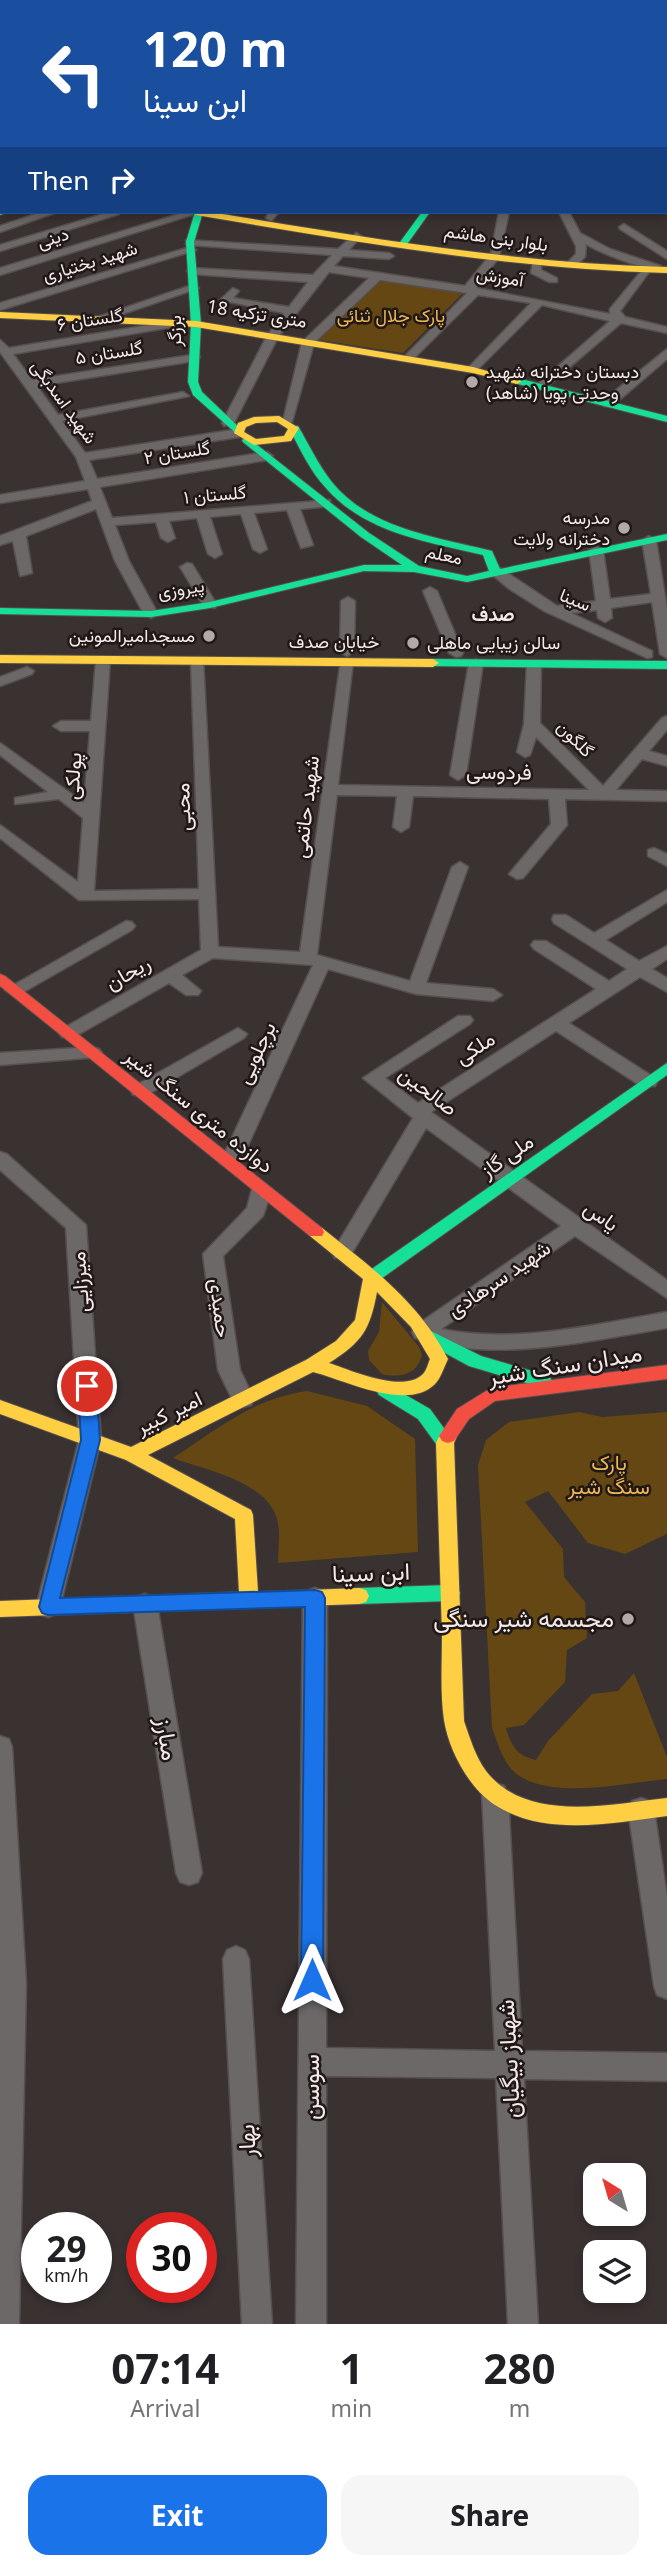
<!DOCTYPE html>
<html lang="en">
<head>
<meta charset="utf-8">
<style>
	:root { --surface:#fff; --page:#f6f6f6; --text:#202124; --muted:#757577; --accent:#1a73e8 }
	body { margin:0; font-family:"Noto Sans",Vazirmatn,sans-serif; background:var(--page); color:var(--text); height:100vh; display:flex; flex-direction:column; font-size:26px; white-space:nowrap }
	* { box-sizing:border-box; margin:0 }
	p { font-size:23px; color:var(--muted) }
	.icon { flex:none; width:38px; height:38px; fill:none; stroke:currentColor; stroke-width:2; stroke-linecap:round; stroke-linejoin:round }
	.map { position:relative; height:2324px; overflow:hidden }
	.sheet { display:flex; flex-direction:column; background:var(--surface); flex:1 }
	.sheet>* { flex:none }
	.guide { position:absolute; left:0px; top:0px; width:668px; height:214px; box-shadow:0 4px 10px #0003; background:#1a4fa0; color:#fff; overflow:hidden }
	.needle { width:46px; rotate:323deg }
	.buttons { position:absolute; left:583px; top:2163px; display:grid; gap:14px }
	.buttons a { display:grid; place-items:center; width:63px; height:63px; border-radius:14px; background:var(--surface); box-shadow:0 4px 10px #0003; font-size:35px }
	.speed { position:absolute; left:21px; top:2212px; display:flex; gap:14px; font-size:35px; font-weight:700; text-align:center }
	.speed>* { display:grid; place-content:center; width:91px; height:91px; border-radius:50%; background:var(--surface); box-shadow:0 4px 10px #0003; line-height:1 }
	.speed small { font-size:18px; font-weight:400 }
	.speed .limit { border:10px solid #d22; background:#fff; color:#111 }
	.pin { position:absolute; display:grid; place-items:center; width:60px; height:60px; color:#fff; margin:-30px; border:4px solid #fff; border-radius:50%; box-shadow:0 2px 7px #0007 }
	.me { position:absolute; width:77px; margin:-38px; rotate:0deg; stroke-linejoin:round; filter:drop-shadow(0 0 5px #0008) }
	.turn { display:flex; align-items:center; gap:24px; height:147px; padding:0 28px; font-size:32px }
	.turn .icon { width:91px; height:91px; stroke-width:2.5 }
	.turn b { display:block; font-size:49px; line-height:60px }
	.then { display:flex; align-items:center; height:66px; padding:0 28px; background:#0003; gap:14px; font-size:26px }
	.eta { display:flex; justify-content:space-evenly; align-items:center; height:119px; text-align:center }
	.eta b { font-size:42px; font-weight:700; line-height:49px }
	.button { display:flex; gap:14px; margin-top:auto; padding:14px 28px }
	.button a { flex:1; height:80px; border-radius:21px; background:var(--accent); color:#fff; font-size:28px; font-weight:700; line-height:80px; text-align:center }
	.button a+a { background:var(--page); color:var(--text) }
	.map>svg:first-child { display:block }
	.green { fill:#644712 }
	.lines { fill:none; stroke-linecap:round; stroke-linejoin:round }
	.street-casing { stroke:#574f4f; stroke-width:3 }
	.fast-casing { stroke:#574f4f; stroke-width:2 }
	.slow-casing { stroke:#574f4f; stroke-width:2 }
	.jam-casing { stroke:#574f4f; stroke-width:2 }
	.street { fill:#6b6867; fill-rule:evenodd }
	.fast { fill:#16e098; fill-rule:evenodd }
	.slow { fill:#ffcf43; fill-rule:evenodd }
	.jam { fill:#f24e42; fill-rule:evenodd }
	.route { fill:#1a73e8; stroke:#114b97; stroke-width:2 }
	.poi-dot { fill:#b3a9a8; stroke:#1f1817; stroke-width:2.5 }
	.labels { text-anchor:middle; stroke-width:5; stroke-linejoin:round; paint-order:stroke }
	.far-street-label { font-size:18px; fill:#f4e9e8; stroke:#1f1817 }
	.far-park-label { font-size:18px; fill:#efb752; stroke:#1f1817 }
	.far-poi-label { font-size:18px; fill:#f4e9e8; stroke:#1f1817; text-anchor:start }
	.far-neighbourhood-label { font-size:19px; font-weight:bold; fill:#f4e9e8; stroke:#1f1817 }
	.street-label { font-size:21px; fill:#f4e9e8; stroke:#1f1817 }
	.park-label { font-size:21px; fill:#efb752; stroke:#1f1817 }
	.near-street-label { font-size:24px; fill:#f4e9e8; stroke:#1f1817 }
	.near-poi-label { font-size:24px; fill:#f4e9e8; stroke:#1f1817; text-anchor:end }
</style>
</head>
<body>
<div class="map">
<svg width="667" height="2324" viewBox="0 0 667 2324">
	<rect width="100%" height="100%" fill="#3a3131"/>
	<path class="green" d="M380,280L463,293L403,353L319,340Z
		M382,1302L419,1347L422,1355C417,1375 400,1378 382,1374L369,1360L368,1351L379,1332Z
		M307,1391L367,1406L415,1439L418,1552L278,1563C278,1550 281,1532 277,1519C266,1481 205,1470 173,1458C219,1428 252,1399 307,1391Z
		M579,1412L602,1417L667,1412V1534L625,1554L588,1543L548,1491L525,1502L563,1549L564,1577L585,1602L587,1638L567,1650L565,1682L524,1725L506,1728C511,1746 517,1756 536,1760L548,1741L592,1694L618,1691L634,1673L667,1757V1779C624,1783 555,1800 518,1775C503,1764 498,1744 492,1728L478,1465L486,1440L509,1422Z"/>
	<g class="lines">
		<g class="street-casing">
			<path id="street" d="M16,0H24V2H16Z
				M70,0H78V2H70Z
				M113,0H121L122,2H114Z
				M261,0H275V1L259,2Z
				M412,0H420V2H412Z
				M558,0H566V2H558Z
				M625,0H637L638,2H626Z
				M660,0H667V3L661,2Z
				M2,30V36L0,37V31Z
				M2,68V74L0,75V69Z
				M42,212H57L0,232V226Z
				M110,212L119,214L0,251V245Z
				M186,212H201L0,275V268Z
				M269,212H279L271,221L266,218Z
				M499,212H509L499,257L476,288L610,314V309L643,269L649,272L620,311L625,317L667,327V333L621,323L544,389L538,385L540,382L610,321L542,305L473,374L467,370L469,367L531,303L478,295L410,362L406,361V355L467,293L380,280L314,343L292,422L282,425L302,342L369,278L329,272L278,337L234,423L224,426L222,423L267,336L284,313L220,300L233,288L239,291L233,298L289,307L308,282L192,274L187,271L192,268L313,275L332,255L190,245L186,244V240L338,249L356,233L361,236L349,250L389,253L394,256L389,259L343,256L334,266L465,286L491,254Z
				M559,212H569L580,233L610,249L661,266C650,274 599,252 586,244L585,257L576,265H568L567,263L576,254V246Z
				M624,224L667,251V259L620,229L619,227Z
				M187,248L196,250L0,310V303Z
				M533,261H541V270L557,278V282H549L531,273Z
				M189,286L199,288L99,322L89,320Z
				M180,320L186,323L184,325L13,354L32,380L198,354L200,357L194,361L37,386L58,415L183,392L189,396L62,421L85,453L239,429L245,433L239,437L89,460L97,479L267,452L273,456L267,460L100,487L112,518L330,500V506L300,509L313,545L301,548L287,510L254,513L267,549L260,553L253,549L241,514L210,517L222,554L215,558L208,554L197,518L169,521L175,538L168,542L161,538L156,522L115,525L129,561L158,614L151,618L144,614L115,561L96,509L26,536L32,573L20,576L13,541L0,545V536L92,501L88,489L0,503V495L85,481L76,457L0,352V340L9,348Z
				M667,349V359L612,406H604V400Z
				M649,536L656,540L667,609V658L660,654L652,602L611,608L612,618L605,622L598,618L597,610L571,613L652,651V657L647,658L544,611L508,588L488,571L500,568L557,606L596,601L589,550L596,546L603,550L610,599L651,594L642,540Z
				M187,563L192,564L217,605L215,608L203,605L180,567Z
				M430,587L437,591L463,653L461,656L456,657L449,653L423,591Z
				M348,597L355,601L354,652L347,656L340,652L341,601Z
				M103,656L110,660L94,891L199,889L191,661L198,657L203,658L218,947L300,952L341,659H351L353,662L338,785L589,790L536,737L530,755L525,757L517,752L524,724L527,664L534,660L541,664L540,723L603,786L662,718L667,716V730L649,751L667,756V766L642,759L616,790L667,791V801L565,799L567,825L523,878L517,879L509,874L551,824L549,799L413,796L409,827L401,832L393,827L397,796L337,795L317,955L410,981L452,867L460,862L468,867L426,983L493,989L502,995L493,1001L416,994L328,969L240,1163L230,1170L220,1163L313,965L213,958L182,975L201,991L198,995H186L169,983L74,1037H62L59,1033L62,1029L201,950L199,899L79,900L0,838V825L78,882L83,818L59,799L15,804V798L48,792L0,755V743L84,803L90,731H61L53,726L61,721H91L96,660Z
				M476,659L483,663L466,775L458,780L450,775L469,663Z
				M27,667L34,671L32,674L0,686V677Z
				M654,848L667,854V866L648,856V850Z
				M667,890V902L606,940L639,961L667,946V959L652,969L667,978V992L640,977L569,1023L655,1078L657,1082L655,1086H641L556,1031L431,1112L667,1280V1298L575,1236L441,1329C517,1344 592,1325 667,1312V1328C582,1342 496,1363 415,1338L412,1332L415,1326L561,1226L426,1128L349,1258H335L332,1253L413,1118L363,1078L458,1016H470L473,1020L470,1024L385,1078L418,1103L596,989L534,949L531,945L534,941H546L609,981L627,969L554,923L552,919L554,915H566L594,933Z
				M126,921L132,922L135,926L132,930L20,994L14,996L5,990Z
				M238,1028L247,1034L244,1038L147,1095H133L131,1091L133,1087Z
				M93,1047L99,1049L102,1053L99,1057L0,1065V1053Z
				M0,1152L7,1154L86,1225L101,1440L60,1607L56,1614L48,1617L40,1614L36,1607L79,1440L66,1228L0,1170Z
				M262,1182L272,1189L263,1216L223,1256L240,1370L254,1399L251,1405L243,1407L235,1405L218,1370L203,1254L247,1208L252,1189Z
				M315,1588L323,1591L327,1598L326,2048L495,2051L482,1794L486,1786L495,1783L504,1786L508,1794L522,2051L667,2053V2081L524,2079L538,2324H508L496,2078L326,2076V2324H296L303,1598L307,1591Z
				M145,1594L153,1597L157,1604L202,1873L198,1882L189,1885L180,1882L176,1873L133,1604L137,1597Z
				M0,1736L9,1739L12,1747L26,1983L19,2324H0Z
				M641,1798L650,1801L654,1809L667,1897V1999L657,1995L654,1986L628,1809L632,1801Z
				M236,1946L245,1950L249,1959L272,2324H242L223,1959L227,1950Z"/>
		</g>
		<g class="fast-casing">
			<path id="fast" d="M162,0H168L169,2H162Z
				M0,20H2V24H0Z
				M0,133H2L0,138Z
				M0,209L2,212H8L0,215Z
				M195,212H203L194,242L201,324L198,382L202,392L243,431V435L239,436L193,395L188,382L191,324L186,242Z
				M422,212H430L405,247H399L398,245Z
				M517,378L667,416V422L514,383L512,381Z
				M290,426H298C309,445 318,464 331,481C369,529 436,537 492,551L500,569L667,534V540L467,582L414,572L364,571L210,608L151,617L0,614V608L151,611L210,602L364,565H402L361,537L243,442L242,440L247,437L369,533L419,566L467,576L489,571L483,555C428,542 365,533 326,488C310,471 300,449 289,428Z
				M433,659L667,661V669L429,666V660Z
				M667,1063V1075L378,1281H366L364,1277L366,1273Z
				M427,1329L481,1356L549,1376L552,1381L549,1386L543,1388L469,1366L421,1340L418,1335L421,1330Z
				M385,1383L430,1409L451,1438L454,1443L451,1448L445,1450L439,1448L418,1419L379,1395L376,1390L379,1385Z
				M450,1585L457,1587L460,1593L457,1599L450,1601L359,1604L352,1602L349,1596L352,1590L359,1588Z"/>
		</g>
		<g class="slow-casing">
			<path id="slow" d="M192,212H210C362,237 513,263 667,267V273C508,269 353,241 196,215Z
				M0,312L196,321L473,367L522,381L517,384L473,373L196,327L0,318Z
				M279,416L299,428L291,441L254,445L234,433L238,423L254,417ZM277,422L288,429L284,436L256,439L244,432L246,427L256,423Z
				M0,655L433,659L439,663L433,667L0,663Z
				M316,1226L322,1228C371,1267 419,1302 448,1359C444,1367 441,1378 435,1384C407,1412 345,1380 313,1372L148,1455L251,1510L253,1515L258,1592L359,1588L366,1590L369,1596L366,1602L359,1604L0,1617V1601L239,1592L235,1519L126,1460L0,1414V1400L131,1447L306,1360L336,1341L355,1320L363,1279L310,1236L308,1232ZM377,1292L411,1327L430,1359C428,1363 427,1370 423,1374C404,1394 350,1370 329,1363C362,1342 370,1330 377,1292Z
				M448,1429L454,1431L457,1436L454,1443L464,1721C470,1738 475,1756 486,1771C527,1824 610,1804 667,1798V1816C612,1823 545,1837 495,1805C469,1788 449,1751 444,1720C440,1693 442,1663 442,1635C440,1571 438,1507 436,1443L442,1431Z"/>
		</g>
		<g class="jam-casing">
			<path id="jam" d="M371,0H378L379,2H372Z
				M0,974L5,976L322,1228L324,1232L322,1236H310L0,986Z
				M667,1365V1379L495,1401L469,1419L454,1441L448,1443L442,1441L439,1436L457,1409L491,1388Z"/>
		</g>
		<use href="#street" class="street"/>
		<use href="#fast" class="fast"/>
		<use href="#slow" class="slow"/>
		<use href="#jam" class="jam"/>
	</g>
	<path class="route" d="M87,1379L96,1386L100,1440L60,1598L315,1590L322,1592L325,1598L323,1980L320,1988L312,1991L304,1988L301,1980L305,1607L48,1615L42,1613L39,1607L81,1440L78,1386Z"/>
	<g class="poi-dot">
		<circle cx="472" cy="382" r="7"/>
		<circle cx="624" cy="528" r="7"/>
		<circle cx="209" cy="636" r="7"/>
		<circle cx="413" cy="643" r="7"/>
		<circle cx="628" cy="1619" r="7"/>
	</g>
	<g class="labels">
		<g class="far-street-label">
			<text transform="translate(53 238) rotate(-17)" y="6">دینی</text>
			<text transform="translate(496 238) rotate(8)" y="6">بلوار بنی هاشم</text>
			<text transform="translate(90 262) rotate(-17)" y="6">شهید بختیاری</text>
			<text transform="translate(500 277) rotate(9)" y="6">آموزش</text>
			<text transform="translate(257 314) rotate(9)" y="6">18 متری تزکیه</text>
			<text transform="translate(90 320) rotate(-9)" y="6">گلستان ۶</text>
			<text transform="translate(175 331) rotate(-90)" y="6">برزگر</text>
			<text transform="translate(109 353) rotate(-9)" y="6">گلستان ۵</text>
			<text transform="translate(64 402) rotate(54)" y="6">شهید اسدبگی</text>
			<text transform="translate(177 453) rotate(-9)" y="6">گلستان ۲</text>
			<text transform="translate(215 495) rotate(-5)" y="6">گلستان ۱</text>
			<text transform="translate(444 555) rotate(12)" y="6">معلم</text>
			<text transform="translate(181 589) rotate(-9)" y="6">پیروزی</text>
			<text transform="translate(575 600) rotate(22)" y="6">سینا</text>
			<text x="334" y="648">خیابان صدف</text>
			<text transform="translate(575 739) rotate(45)" y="6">گلگون</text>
		</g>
		<g class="far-park-label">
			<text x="391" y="322">پارک جلال ثنائی</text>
		</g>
		<g class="far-poi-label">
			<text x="486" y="378">دبستان دخترانه شهید<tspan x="486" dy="21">وحدتی پویا (شاهد)</tspan></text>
			<text x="610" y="524" text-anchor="end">مدرسه<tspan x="610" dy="21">دخترانه ولایت</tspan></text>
			<text x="195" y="642" text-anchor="end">مسجدامیرالمونین</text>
			<text x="427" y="649">سالن زیبایی ماهلی</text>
		</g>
		<g class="far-neighbourhood-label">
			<text x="493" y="621">صدف</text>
		</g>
		<g class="street-label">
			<text transform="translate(499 772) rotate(1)" y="7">فردوسی</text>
			<text transform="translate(73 776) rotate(-86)" y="7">پولکی</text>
			<text transform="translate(183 807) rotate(-92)" y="7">محبی</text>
			<text transform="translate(306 807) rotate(-83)" y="7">شهید حاتمی</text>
			<text transform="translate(128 973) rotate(-30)" y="7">ریحان</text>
			<text transform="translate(475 1048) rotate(-33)" y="7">ملکی</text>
			<text transform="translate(256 1053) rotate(-65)" y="7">برچلویی</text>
			<text transform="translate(428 1091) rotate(37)" y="7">صالحین</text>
			<text transform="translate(199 1111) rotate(39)" y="7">دوازده متری سنگ شیر</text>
			<text transform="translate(507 1156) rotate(-35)" y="7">ملی گاز</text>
			<text transform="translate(601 1216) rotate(35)" y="7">یاس</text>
			<text transform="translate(499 1279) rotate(-34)" y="7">شهید سرهادی</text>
			<text transform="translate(80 1282) rotate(-94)" y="7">میرزایی</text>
			<text transform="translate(220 1308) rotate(83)" y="7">حمیدی</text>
			<text transform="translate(169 1413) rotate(-26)" y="7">امیر کبیر</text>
		</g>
		<g class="park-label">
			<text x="609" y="1470">پارک<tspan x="609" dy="24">سنگ شیر</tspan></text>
		</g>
		<g class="near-street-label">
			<text transform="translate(565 1365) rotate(-9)" y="8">میدان سنگ شیر</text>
			<text transform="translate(371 1573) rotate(-2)" y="8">ابن سینا</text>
			<text transform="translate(167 1739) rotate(81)" y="8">مبارز</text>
			<text transform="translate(509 2059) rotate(-93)" y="8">شهباز بیگیان</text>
			<text transform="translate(311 2087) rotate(-90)" y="8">سوسن</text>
			<text transform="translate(247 2141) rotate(-93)" y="8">بهار</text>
		</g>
		<g class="near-poi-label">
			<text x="614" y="1627">مجسمه شیر سنگی</text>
		</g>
	</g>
</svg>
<div class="buttons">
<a><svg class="needle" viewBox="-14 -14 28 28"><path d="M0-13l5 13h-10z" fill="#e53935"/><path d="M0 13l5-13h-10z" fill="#757577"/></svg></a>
<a><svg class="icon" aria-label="layers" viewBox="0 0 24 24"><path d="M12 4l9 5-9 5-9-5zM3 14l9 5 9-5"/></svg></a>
</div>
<div class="speed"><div>29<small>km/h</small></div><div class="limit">30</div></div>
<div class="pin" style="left:87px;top:1386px;background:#d93025"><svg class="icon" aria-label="arrive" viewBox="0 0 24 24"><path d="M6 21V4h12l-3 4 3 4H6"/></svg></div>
<svg class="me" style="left:312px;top:1980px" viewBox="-20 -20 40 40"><path d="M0-17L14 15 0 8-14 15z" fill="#1a73e8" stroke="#fff" stroke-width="4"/></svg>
<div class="guide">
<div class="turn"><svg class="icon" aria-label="left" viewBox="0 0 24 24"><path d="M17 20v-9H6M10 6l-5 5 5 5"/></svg><div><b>120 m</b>ابن سینا</div></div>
<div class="then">Then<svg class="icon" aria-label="right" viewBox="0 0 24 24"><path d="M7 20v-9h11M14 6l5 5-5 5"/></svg></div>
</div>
</div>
<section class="sheet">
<div class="eta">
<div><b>07:14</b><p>Arrival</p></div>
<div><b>1</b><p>min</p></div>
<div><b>280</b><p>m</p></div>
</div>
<div class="button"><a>Exit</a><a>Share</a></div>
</section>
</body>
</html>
